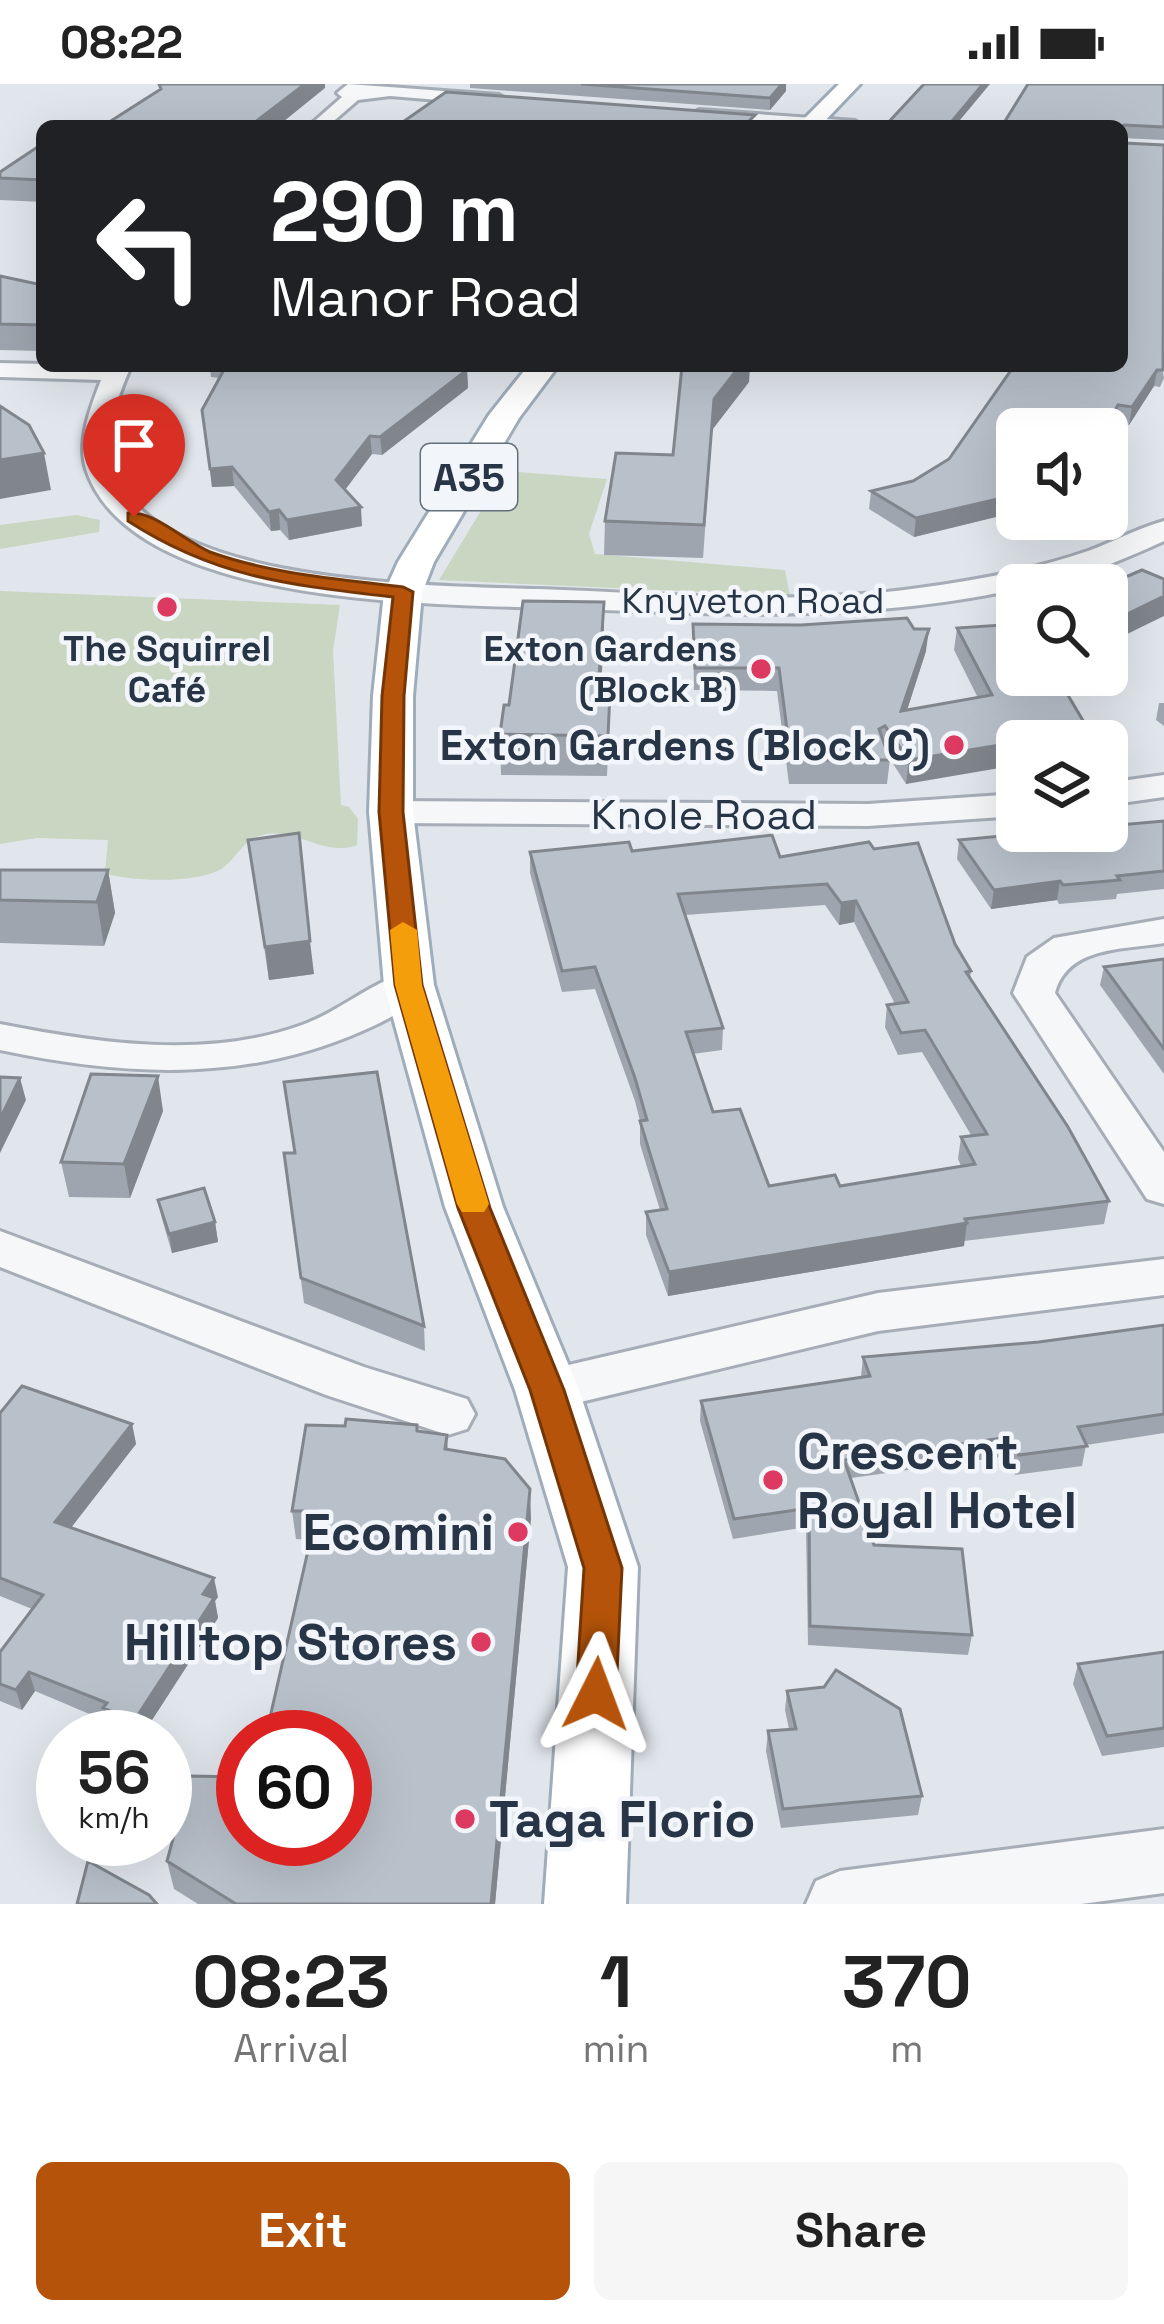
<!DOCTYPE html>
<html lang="en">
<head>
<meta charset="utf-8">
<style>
	:root { --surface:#fff; --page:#f6f6f6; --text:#222; --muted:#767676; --accent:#b45309 }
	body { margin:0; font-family:"Space Grotesk",sans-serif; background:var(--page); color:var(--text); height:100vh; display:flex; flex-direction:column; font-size:45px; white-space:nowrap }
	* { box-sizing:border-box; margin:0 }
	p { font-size:39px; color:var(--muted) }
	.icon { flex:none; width:66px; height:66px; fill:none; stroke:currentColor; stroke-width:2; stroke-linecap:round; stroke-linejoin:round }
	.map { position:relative; height:1820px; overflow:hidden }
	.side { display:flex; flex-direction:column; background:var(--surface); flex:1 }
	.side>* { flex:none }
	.top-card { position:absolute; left:36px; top:36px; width:1092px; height:252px; border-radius:18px; box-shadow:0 12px 48px #0002; background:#202124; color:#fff; overflow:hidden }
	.controls { position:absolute; left:996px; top:324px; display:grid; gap:24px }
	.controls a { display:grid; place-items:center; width:132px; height:132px; border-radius:18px; background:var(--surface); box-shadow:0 12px 48px #0002; font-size:60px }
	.speed { position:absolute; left:36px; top:1626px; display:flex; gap:24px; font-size:60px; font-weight:700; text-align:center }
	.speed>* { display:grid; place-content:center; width:156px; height:156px; border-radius:50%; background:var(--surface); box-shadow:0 12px 48px #0002; line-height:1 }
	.speed small { font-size:30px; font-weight:400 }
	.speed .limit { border:18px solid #d22; background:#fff; color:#111 }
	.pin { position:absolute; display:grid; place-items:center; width:102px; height:102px; color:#fff; margin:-123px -51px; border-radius:50% 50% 50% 0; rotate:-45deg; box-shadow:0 0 12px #0007 }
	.pin .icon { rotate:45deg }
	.me { position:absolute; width:132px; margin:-66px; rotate:3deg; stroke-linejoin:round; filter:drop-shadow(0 0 9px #0008) }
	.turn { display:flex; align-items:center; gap:42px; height:252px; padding:0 36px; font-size:54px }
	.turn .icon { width:156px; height:156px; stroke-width:2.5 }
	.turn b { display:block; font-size:84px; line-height:102px }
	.eta { display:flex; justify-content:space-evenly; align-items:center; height:204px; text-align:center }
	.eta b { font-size:72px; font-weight:600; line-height:84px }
	.primary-button { display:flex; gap:24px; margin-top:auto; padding:24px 36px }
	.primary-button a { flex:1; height:138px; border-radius:18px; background:var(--accent); color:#fff; font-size:48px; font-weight:600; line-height:138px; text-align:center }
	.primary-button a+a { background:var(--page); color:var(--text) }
	.status { display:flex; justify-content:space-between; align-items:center; height:84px; padding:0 60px; background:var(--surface); direction:ltr }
	.status svg { height:33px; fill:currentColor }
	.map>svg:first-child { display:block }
	.green { fill:#c9d6c2 }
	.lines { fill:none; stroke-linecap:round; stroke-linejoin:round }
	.minor-casing { stroke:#a6adb7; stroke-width:6 }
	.major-casing { stroke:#9facb9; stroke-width:6 }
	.minor { fill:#f5f7f9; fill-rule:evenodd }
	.major { fill:#fff; fill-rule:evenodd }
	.wall { fill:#9ea5ae; fill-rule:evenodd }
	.shaded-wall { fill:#81868d }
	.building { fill:#b8c0ca; stroke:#81868d; stroke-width:3; fill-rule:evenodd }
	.route { fill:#b45309; stroke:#753606; stroke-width:3 }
	.slow { fill:#f59e0b }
	.poi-dot { fill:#dd3a62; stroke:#f2f5f9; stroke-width:4.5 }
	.labels { text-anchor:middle; stroke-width:9; stroke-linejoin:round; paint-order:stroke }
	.far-street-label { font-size:36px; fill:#283546; stroke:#f2f5f9 }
	.far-poi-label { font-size:36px; font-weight:bold; fill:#283546; stroke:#f2f5f9 }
	.shield { fill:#f2f5f9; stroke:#656f7c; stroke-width:3 }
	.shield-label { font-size:39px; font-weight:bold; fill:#283546 }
	.poi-label { font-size:42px; font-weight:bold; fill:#283546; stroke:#f2f5f9; text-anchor:end }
	.street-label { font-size:42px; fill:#283546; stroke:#f2f5f9 }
	.near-poi-label { font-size:51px; font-weight:bold; fill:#283546; stroke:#f2f5f9; text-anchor:start }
</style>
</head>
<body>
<div class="status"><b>08:22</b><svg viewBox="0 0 49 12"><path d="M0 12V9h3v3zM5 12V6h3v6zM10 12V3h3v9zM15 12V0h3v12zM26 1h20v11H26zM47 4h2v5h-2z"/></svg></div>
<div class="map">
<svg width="1164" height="1820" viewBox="0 0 1164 1820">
	<rect width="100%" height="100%" fill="#e1e6ec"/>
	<path class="green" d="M505,387L607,395L589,450L595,470L785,486L790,512L439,496Z
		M76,431L100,436L99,448L0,465V441Z
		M0,507L340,521L333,567L341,721L349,723L358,735L357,761C325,773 300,746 267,750C243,754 241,769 224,783C203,800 129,798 105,789L108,756L37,754L0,760Z"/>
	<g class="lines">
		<g class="minor-casing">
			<path id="minor" d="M348,0L499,11L507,16L499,21L390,12L358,16L328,42H309L342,13L337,9Z
				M699,26L855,37L864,42L693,35L690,31Z
				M0,279L131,282C118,312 101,355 114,388C163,508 455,501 564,506C683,511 800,521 919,504C976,496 1033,486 1088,467C1113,458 1138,444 1164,437V457C1120,477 1066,501 1017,501V505C861,539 711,530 553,524C435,520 131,523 86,385C77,357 91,322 101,296L0,293Z
				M1164,691V713L1107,721V699Z
				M1017,710V732L868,742L391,739L378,736L373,728L378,720L391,717L868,720Z
				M1164,835V859C1122,866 1068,862 1055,909L1164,1068V1120L1147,1115L1013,909L1027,873L1054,854Z
				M409,888L424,892L430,901C416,922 385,937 362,947C245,999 123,992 0,966V940C97,959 206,976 302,941C339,928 371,898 409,888Z
				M0,1147L364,1283L467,1315L475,1330L467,1345L448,1351L326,1311L0,1183Z
				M1164,1175V1211L878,1247L547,1326L528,1320L520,1306L528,1292L547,1286L878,1209Z
				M1164,1745V1809L1081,1820H806L816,1797L840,1787Z"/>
		</g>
		<g class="major-casing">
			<path id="major" d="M839,0H860L820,42H797Z
				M528,282H558L519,334L434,478L422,509L413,612V728L434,901L503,1123L579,1306L638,1483L626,1820H544L568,1483L515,1306L445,1123L384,901L369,728L373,612L384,509L398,478L489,331Z"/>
		</g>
		<use href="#minor" class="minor"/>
		<use href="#major" class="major"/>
	</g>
	<path class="wall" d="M470,0H786V7L770,26L470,4Z
		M1164,0V56L1122,54L1164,294L1160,303L1154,302L1129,341L1115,339L1107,353V345H1017V426L1012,429L914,453L869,425L871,407L913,397L949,375L1012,285L992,282H1122V42Z
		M42,60V118L0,116V88Z
		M0,192L42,201V267L0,266Z
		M210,282H467L464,286H467L468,304L382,371L372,370L345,406L362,442L289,456L280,446L271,447L234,402L212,403L202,326L220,294L211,293Z
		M749,298L712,346L703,474L604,471L605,437Z
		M1142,486L1121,553L1107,547V501Z
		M693,540L926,567L907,626L978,614L954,566L957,544L1085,640L1082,657H1017L906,700L890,675L887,700H789L777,607L694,606Z
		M604,556L600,608L609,648L607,692L501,691L500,650L509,621Z
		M1159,619H1164V642L1156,636Z
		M1164,737V805L1117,810L1116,815L1059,820L1057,816L991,825L957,775L959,756Z
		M248,756L314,890L269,896Z
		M632,767L780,773L955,860L971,887L970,895L1109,1117L1104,1140L964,1157V1162L668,1212L646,1151V1128L660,1126L640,1060V1037L635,1017L595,905L562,908L530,789V768ZM825,821L839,841L854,838L895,920L887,921L885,943L898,971L922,968L971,1051L961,1053L958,1075L961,1082L840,1102H769L713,1028L693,970L722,966L723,944L685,831Z
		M0,786H108L115,829L104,862L0,859Z
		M1164,875V990L1100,901L1104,883Z
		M163,1027L130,1114L69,1113L61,1078Z
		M284,1069L424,1242L425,1267L304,1219Z
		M158,1116L215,1138L218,1158L172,1169L162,1135Z
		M1164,1241V1349L1086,1361L1082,1382L1015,1391L1008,1372L851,1394L874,1461L972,1551L968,1571L808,1561L806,1443L733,1455L700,1337L701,1317L861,1293L863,1273L1039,1258Z
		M0,1329L132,1340L136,1360L71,1443L218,1513L215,1517L218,1534L141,1653H130L108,1644L106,1637L35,1607L22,1626L0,1617V1568L32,1525L0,1512Z
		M417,1341L418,1347L447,1351L448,1366L531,1434L495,1820H198L174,1805L167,1777L243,1755L311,1456L296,1455L292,1427Z
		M1164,1568V1663L1102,1672L1073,1600L1078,1580Z
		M787,1607L922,1712L918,1731L781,1744L766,1667L768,1647L789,1645L785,1626Z"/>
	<path class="shaded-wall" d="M305,0H325V4L278,42H250Z
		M782,0H786V7L770,26V14Z
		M983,0H990L955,42H948Z
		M452,282H467L457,294L467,286L468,304L382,371L380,353Z
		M740,282H750L749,298L712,346L703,474L714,315Z
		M1157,286L1154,302L1129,341L1132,323Z
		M1118,321L1115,339L1107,353V345H1105Z
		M370,352L372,370L338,415L336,396Z
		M44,369L51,406L0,415V376Z
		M232,383L234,402L212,403L210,385Z
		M1017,409V426L1012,429L914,453L916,434Z
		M361,423L362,442L289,456L287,436Z
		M279,426L280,446L271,447L269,428Z
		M1164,512V532L1121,553L1125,531Z
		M604,518V556L598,647V608Z
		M929,545L926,567L899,651L901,627Z
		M1085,640L1082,657H1024L1025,651Z
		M1017,658V681L906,700L909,676Z
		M108,786L115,829L104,862L97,818Z
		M1060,797L1057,816L991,825L994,806Z
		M856,817L854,838L839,841L841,819Z
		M310,857L314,890L269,896L265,863Z
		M158,992L163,1027L130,1114L124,1080Z
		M20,994L26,1016L0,1069V1035Z
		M215,1138L218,1158L172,1169L169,1150Z
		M967,1139L964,1162L668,1212L669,1188Z
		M132,1340L136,1360L60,1458L55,1438Z
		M530,1405L531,1434L495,1820H491Z
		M214,1494L218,1513L215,1517L218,1534L141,1653H138L134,1637L203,1510Z
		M29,1588L35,1607L22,1626L16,1606Z"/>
	<path class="building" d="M159,0H305L250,42H103L161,5Z
		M581,0H782L770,14Z
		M924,0H983L948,42H885Z
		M1028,0H1164V43L1124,41L1122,43L1002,42Z
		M446,8L755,31L744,42H397Z
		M1122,53L1124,59L1164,61L1163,286H1157L1132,323L1118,321L1105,345H1017V409L1015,411L916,434L871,407L913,397L949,375L1014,282H1122Z
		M42,60V96L0,94V88Z
		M0,192L42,201V241L0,240Z
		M226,282H452L450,285L467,286L380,353L370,352L336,396L361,423L287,436L279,426L269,428L232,383L210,385L202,326Z
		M682,282H740L714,315L704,441L605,437L616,369L673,371Z
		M0,322L29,341L44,369L0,376Z
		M1142,486L1164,495V512L1125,531L1107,523V501Z
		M523,517L604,518L598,608H610L608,652L500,650L504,621H509Z
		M907,534L914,545H929L901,627L992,611L957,544L1017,540V591H1056L1085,640L1025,651L1030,656L909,676L885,642L879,645L890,676H791L779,584H695L693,540L801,541Z
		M1164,737V787L1117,792L1120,796L1063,801L1060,797L994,806L959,756L1055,747H1107V742Z
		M299,749L310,857L265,863L248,756Z
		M772,751L780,773L869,758L874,765L918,759L955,860L971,887L966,888L1068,1043L1109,1117L965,1135L967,1139L669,1188L646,1128L667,1125L640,1037L647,1036L635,994L595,883L562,887L530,768L629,758L632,767ZM827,800L841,819L856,817L908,918L887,921L901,949L925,946L987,1050L961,1053L975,1080L840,1102L835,1091L769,1102L740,1025L713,1028L686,948L723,944L678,810Z
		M0,786H108L97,818L0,816Z
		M1164,875V965L1104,883Z
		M377,988L424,1242L301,1194L284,1069H295L284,998Z
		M91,990L158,992L124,1080L61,1078Z
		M0,993L20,994L0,1035Z
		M204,1104L215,1138L169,1150L158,1116Z
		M1164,1241V1330L1078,1343L1087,1362L1019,1371L1011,1353L844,1376L874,1461L962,1465L972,1551L810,1542L809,1424L734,1435L701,1317L870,1292L863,1273L1039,1258Z
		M22,1302L132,1340L55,1438L214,1494L203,1510L214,1514L134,1637L103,1624L107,1619L29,1588L16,1606L0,1600V1568L43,1511L0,1494V1329Z
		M346,1335L417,1341V1347L447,1351L445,1365L505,1375L530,1405L491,1820H236L167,1777L190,1692L243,1693V1755H345V1653H249L250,1651H266L317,1427H292L306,1341L345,1342Z
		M1164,1568V1644L1107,1652L1078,1580Z
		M836,1586L900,1625L922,1712L783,1725L768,1647L796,1645L787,1607L824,1603Z
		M88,1777L149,1811L157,1820H77Z"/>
	<path class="route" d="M128,429C153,426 186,458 210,468C271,490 339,495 403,503L413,508L404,612L403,728L422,901L490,1124L564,1306L622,1484L616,1610L611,1622L596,1628L582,1622L576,1610L584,1484L530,1306L458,1124L395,901L379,728L382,612L393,513C290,501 216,494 128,437Z"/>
	<path class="slow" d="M403,838L417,846L422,901L489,1120L484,1128H462L457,1120L395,901L390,846Z"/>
	<g class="poi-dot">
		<circle cx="167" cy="523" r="12"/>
		<circle cx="761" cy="585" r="12"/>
		<circle cx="954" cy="661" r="12"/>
		<circle cx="773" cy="1396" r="12"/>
		<circle cx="518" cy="1448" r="12"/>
		<circle cx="481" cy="1558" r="12"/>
		<circle cx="465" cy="1735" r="12"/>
	</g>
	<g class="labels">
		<g class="far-street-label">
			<text x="753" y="529">Knyveton Road</text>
		</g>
		<g class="far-poi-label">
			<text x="167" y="577">The Squirrel<tspan x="167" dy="41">Café</tspan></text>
			<text x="737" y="577" text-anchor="end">Exton Gardens<tspan x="737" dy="41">(Block B)</tspan></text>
		</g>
		<rect class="shield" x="421" y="360" width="96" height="66" rx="9"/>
		<g class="shield-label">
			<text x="469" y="407">A35</text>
		</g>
		<g class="poi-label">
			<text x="930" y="676">Exton Gardens (Block C)</text>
		</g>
		<g class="street-label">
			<text x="704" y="745">Knole Road</text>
		</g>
		<g class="near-poi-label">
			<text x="797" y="1385">Crescent<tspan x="797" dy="59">Royal Hotel</tspan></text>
			<text x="494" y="1466" text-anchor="end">Ecomini</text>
			<text x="457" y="1576" text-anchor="end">Hilltop Stores</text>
			<text x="489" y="1753">Taga Florio</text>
		</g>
	</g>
</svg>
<div class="controls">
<a><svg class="icon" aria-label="sound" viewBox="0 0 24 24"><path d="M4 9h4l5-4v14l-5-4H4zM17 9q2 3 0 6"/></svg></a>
<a><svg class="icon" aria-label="search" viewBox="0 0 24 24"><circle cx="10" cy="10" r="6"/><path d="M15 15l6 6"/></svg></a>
<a><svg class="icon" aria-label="layers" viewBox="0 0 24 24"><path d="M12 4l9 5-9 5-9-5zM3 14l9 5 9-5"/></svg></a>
</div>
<div class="speed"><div>56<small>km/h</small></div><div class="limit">60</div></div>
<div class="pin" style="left:134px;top:433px;background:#d93025"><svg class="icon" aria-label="arrive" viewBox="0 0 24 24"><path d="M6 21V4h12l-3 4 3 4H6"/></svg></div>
<svg class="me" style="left:596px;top:1610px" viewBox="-20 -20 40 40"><path d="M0-17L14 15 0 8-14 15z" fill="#b45309" stroke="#fff" stroke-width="4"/></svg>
<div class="top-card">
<div class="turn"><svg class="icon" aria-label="left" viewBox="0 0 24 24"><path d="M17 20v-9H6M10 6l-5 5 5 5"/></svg><div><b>290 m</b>Manor Road</div></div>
</div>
</div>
<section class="side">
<div class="eta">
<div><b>08:23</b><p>Arrival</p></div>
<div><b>1</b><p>min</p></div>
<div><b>370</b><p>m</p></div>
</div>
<div class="primary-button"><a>Exit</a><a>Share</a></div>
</section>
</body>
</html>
